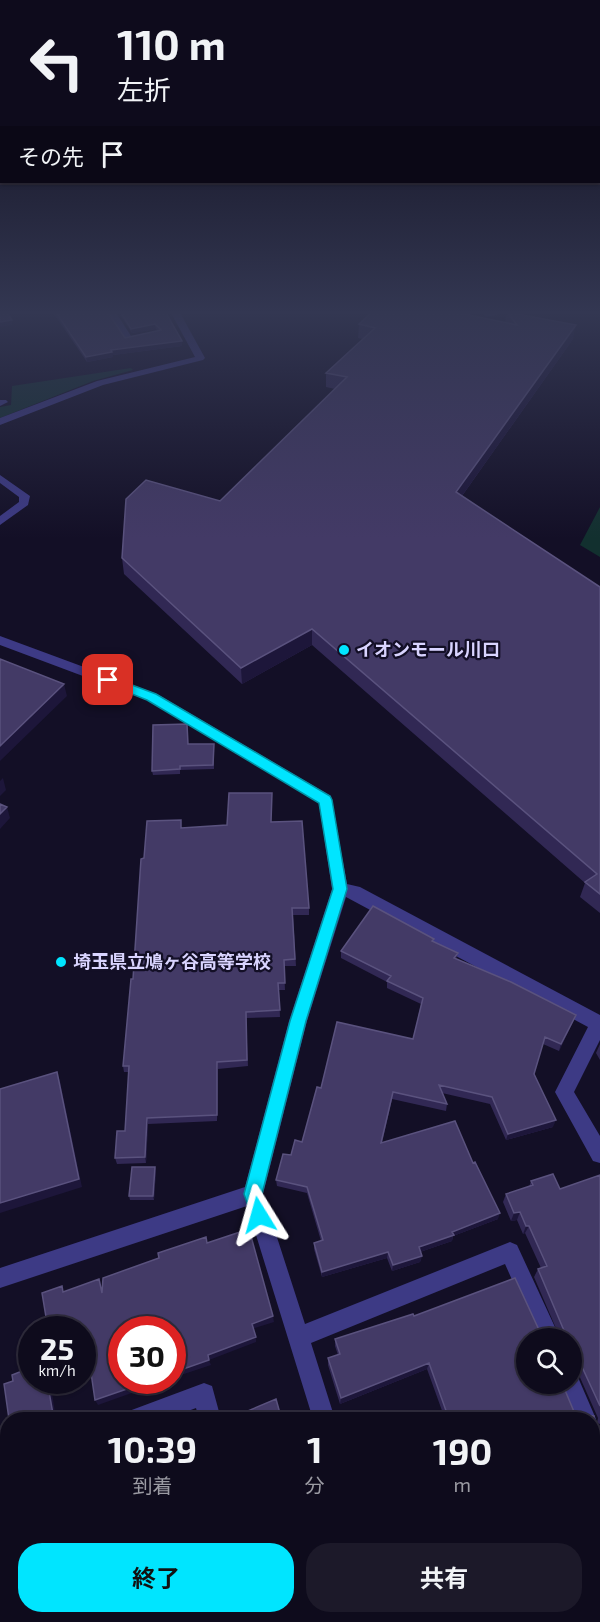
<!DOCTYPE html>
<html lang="ja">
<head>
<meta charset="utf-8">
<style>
	:root { --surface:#0e0b1c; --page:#1c1929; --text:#f1f3f6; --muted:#9b9ba3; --line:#2e2b3b; --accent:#00e5ff }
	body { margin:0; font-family:"Exo 2","Noto Sans JP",sans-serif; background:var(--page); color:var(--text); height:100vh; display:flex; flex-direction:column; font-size:22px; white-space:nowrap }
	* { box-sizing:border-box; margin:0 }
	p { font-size:20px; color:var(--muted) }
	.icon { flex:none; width:33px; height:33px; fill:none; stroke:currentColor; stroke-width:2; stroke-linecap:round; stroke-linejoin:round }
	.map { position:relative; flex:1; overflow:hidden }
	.panel { position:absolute; left:0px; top:1412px; width:600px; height:212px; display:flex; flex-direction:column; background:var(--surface); border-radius:24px 24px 0 0; box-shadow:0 2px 4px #0004,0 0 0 2px var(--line) }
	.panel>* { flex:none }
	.hud { position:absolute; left:0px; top:0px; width:600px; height:183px; box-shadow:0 2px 4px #0004,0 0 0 2px var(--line); background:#0e0b1c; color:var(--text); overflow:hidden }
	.controls { position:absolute; left:516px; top:1328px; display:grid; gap:12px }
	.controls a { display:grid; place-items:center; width:66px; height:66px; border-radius:50%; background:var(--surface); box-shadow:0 2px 4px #0004,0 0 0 2px var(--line); font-size:30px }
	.speed { position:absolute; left:18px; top:1316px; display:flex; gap:12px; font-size:30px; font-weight:700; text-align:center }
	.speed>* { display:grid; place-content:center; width:78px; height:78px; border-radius:50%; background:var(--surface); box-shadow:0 2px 4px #0004,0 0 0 2px var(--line); line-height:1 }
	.speed small { font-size:15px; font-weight:400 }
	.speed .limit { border:9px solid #d22; background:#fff; color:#111 }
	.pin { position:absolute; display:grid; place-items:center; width:51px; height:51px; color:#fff; margin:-26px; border-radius:12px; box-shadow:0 3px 9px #0006 }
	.me { position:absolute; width:66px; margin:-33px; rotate:352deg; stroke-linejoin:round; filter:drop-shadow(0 0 4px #0008) }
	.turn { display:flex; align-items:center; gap:21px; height:126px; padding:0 18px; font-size:27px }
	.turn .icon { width:78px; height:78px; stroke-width:2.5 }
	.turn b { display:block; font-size:42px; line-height:51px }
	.then { display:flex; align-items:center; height:57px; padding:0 18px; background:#0003; gap:12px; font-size:22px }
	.eta { display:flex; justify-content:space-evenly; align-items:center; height:102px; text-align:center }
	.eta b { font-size:36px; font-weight:700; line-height:42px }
	.cta { display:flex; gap:12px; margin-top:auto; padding:12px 18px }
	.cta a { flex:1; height:69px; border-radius:24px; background:var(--accent); color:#111; font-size:24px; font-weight:700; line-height:69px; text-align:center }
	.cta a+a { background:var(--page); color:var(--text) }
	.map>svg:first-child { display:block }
	.green { fill:#12302f }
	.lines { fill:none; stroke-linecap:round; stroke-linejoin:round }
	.minor { fill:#3d3a85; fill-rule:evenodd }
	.wall { fill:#312854 }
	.shaded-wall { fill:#1d163a }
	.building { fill:#433a66; stroke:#5a527e; stroke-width:1.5 }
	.route { fill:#00e5ff; stroke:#0095a6; stroke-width:1.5 }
	.poi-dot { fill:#00e5ff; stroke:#130f26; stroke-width:2 }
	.labels { text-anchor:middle; stroke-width:4.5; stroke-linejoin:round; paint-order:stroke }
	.poi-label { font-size:18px; font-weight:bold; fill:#d9d4ff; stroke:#130f26; text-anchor:start }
</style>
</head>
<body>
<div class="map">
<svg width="600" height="1622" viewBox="0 0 600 1622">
	<rect width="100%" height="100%" fill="#130f26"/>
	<path class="green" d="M131,368L133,370L93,381L0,418V407L11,405L12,386Z
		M600,507V557L580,545Z"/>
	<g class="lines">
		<path class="minor" d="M106,311H115L131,336L146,333L150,336L126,341Z
			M170,311H179L205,358L203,360L103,385L0,425V418L97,381L195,357Z
			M480,311H510L487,317Z
			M0,400H6L8,402L0,406Z
			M0,475L30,496L28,505L0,525V516L19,502V497L0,483Z
			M0,636L157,694L331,796L347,884L360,887L600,1015V1040L574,1092L600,1136V1163L593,1161L555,1092L588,1027L346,897L307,1021L263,1194L305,1324L510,1242L517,1245L560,1338H538L505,1264L311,1343L335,1419H313L247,1206L0,1288V1268L245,1187L289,1021L332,889L319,803L147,700L0,645Z
			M572,1373L577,1375L596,1419L594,1424L600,1426V1463L592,1459V1419H573L558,1383H572Z
			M204,1383L212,1386L221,1419H199L196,1408L167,1419H126L129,1411Z
			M8,1455V1478L0,1481V1457Z
			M0,1551L8,1554V1616H19L20,1622H0Z
			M246,1616H271L273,1622H247Z
			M373,1616H398L401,1622H375Z"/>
	</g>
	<path class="wall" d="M52,311H107L125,338L158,331L156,329L132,333L118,311H165L182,341V346L113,355V357L87,362Z
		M507,312L573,339L462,496L600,587V913L580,897L585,883L312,645L242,684L124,574L122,558L220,501L335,389L326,387V373L363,339L358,338L359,324L505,323Z
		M188,744H214V769L180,770V774L153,775L152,771Z
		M272,822L309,908V915H293L296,966H284L285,990H279L280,1017L246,1018L248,1066L218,1069L217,1121L148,1124L146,1163L117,1164L115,1158L125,1131L129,1072H124L123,1066L133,979L144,858L182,828Z
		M433,942L458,953L456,959L576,1015L559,1051L543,1044L534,1074L553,1127L506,1140L490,1104L442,1093L447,1104L446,1111L392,1099L382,1143L473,1163L498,1219L453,1236L452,1241L420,1252L422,1256L420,1262L392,1271L387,1258L322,1277L314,1249V1243L321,1241L307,1193L277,1186L276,1180L291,1155L302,1142L321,1088L413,1039L421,1004L387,988V982L341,958V951Z
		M600,1044V1060L596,1053Z
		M155,1167L156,1170L154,1200H130L129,1196Z
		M600,1175V1424L597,1423L598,1418L578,1373L574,1372V1375L572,1378V1338H526L575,1414L592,1419H445L427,1369L340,1404L328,1365V1358L338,1355L335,1346V1339L414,1316L540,1332L558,1333L534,1277L538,1269L541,1268L525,1233L523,1234L517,1220L511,1221L503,1202L506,1194L529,1187L531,1181L560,1189Z"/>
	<path class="shaded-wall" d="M12,320V325L0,327V322Z
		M155,324L156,329L132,333L131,329Z
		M576,325L573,339L454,507L456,492Z
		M182,341V346L113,355V357L87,362L86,357L111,350Z
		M312,629V645L242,684L241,668Z
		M64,684L67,696L0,761V746Z
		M3,778L6,790L0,796V781Z
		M7,807L10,818L0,829V814Z
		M576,1015L573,1022L559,1051L561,1044Z
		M217,1062L218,1069L217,1121Z
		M57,1072L60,1081L82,1187L0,1213V1203Z
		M147,1118L148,1124L146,1163L145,1157Z
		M556,1120L553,1127L506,1140L508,1134Z
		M155,1167L156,1170L154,1200L153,1196Z
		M520,1212L517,1220L511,1221L514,1213Z
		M500,1213L498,1219L453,1236L452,1241L417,1253L419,1247L452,1232Z
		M526,1226H529L525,1233L523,1234Z
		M388,1252L387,1258L322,1277V1272Z
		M422,1256L420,1262L392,1271L393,1265Z
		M273,1316L274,1322L252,1329V1324Z
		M85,1332L87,1338L82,1339V1333Z
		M256,1337V1342L209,1360L208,1355Z
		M209,1360L211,1365L172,1378V1373Z
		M429,1363L427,1369L340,1404L341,1398Z
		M47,1380H50L56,1419H40Z
		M153,1380H168L98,1405L95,1400Z
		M153,1616H159L143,1622H137Z
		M177,1616H183L167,1622H162Z"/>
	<path class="building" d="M0,311H6L12,320L0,322Z
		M55,311H107L125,338L161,330L155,324L131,329L120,311H165L182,341L111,350L112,352L86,357Z
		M373,311H450L517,325L507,312L576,325L456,492L600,587V894L585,882L597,874L312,629L241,668L122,558L126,499L146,480L220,501L347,377L326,373L375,328L359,324Z
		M0,659L64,684L0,746Z
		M187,724L188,744H214L213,765L180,766V769L152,771L153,725Z
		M229,793H272L271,822L302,821L309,908H292L295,959L284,960L285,983H278L280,1010L246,1012L247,1060L217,1062V1115L147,1118L145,1157L115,1158L117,1131H125L129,1066H123L131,979H133L141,859L144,858L147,821L181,820V828L227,825Z
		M0,804L7,807L0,814Z
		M373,906L434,939L432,941L458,953L454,958L511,982L576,1015L561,1044L545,1037L534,1074L556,1120L508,1134L492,1097L439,1085L447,1104L393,1092L381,1143L455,1121L473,1163L475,1162L500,1213L452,1232L454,1235L419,1247L422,1256L393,1265L388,1252L322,1272L314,1243L323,1240L307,1187L276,1180L283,1154L291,1155L295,1140L302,1142L317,1087L321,1088L337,1022L413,1039L423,998L387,981L391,976L341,951Z
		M57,1072L79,1179L0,1203V1089Z
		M132,1167H155L153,1196H129Z
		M553,1174L560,1189L600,1175V1406L582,1367L575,1365L574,1375H572V1338H526V1383H562L575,1414L594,1416L595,1430H592V1419H449L429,1363L341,1398L328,1358L340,1354L335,1339L413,1314L414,1316L515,1278L540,1332L565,1333L538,1269L547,1266L529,1226H526L520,1212L514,1213L506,1194L533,1185L531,1181Z
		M249,1229L273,1316L252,1324L256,1337L208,1355L209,1360L172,1373V1329H122V1380H153L95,1400L85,1332L82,1333V1329H48L42,1293L62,1286L63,1292L99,1279L102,1293L103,1278L159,1258L158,1253L206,1237L207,1243Z
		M32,1367V1380H47L53,1414L40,1419H9L4,1384L13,1381L12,1375Z
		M276,1399L281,1417L287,1415L288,1419H231V1418Z
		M37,1616H153L137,1622H34L33,1617Z
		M161,1616H177L162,1622Z
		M325,1616H360L362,1622H327Z
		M552,1616H578L580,1622H544L543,1619Z
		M600,1619V1622H592Z"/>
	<linearGradient id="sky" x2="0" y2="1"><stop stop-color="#0a0815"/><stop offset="0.58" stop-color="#333752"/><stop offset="1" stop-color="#333752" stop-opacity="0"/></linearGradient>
	<rect width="600" height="539" fill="url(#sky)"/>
	<path class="route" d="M108,676L156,694L330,796L332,800L347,889L306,1021L262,1194L268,1215L266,1221L259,1224L253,1221L244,1194L290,1021L333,889L319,803L147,700L104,683L102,680Z"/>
	<g class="poi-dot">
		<circle cx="344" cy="650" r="6"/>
		<circle cx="61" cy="962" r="6"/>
	</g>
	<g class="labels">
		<g class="poi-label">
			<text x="356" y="656">イオンモール川口</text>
			<text x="73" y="968">埼玉県立鳩ヶ谷高等学校</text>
		</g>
	</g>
</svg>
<div class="controls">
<a><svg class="icon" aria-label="search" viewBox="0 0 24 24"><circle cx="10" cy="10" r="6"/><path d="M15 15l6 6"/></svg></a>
</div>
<div class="speed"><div>25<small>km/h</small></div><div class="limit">30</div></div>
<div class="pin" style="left:108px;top:680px;background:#d93025"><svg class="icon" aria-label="arrive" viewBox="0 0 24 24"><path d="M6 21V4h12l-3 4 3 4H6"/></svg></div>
<svg class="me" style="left:259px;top:1215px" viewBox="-20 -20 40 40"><path d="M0-17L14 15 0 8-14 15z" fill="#00e5ff" stroke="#fff" stroke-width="4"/></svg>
<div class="hud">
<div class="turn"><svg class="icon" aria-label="left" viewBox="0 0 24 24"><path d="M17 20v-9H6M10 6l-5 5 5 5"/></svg><div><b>110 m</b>左折</div></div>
<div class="then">その先<svg class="icon" aria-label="arrive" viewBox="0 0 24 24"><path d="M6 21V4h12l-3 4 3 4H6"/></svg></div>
</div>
<section class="panel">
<div class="eta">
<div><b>10:39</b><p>到着</p></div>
<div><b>1</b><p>分</p></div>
<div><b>190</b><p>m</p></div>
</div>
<div class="cta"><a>終了</a><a>共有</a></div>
</section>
</div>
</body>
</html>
